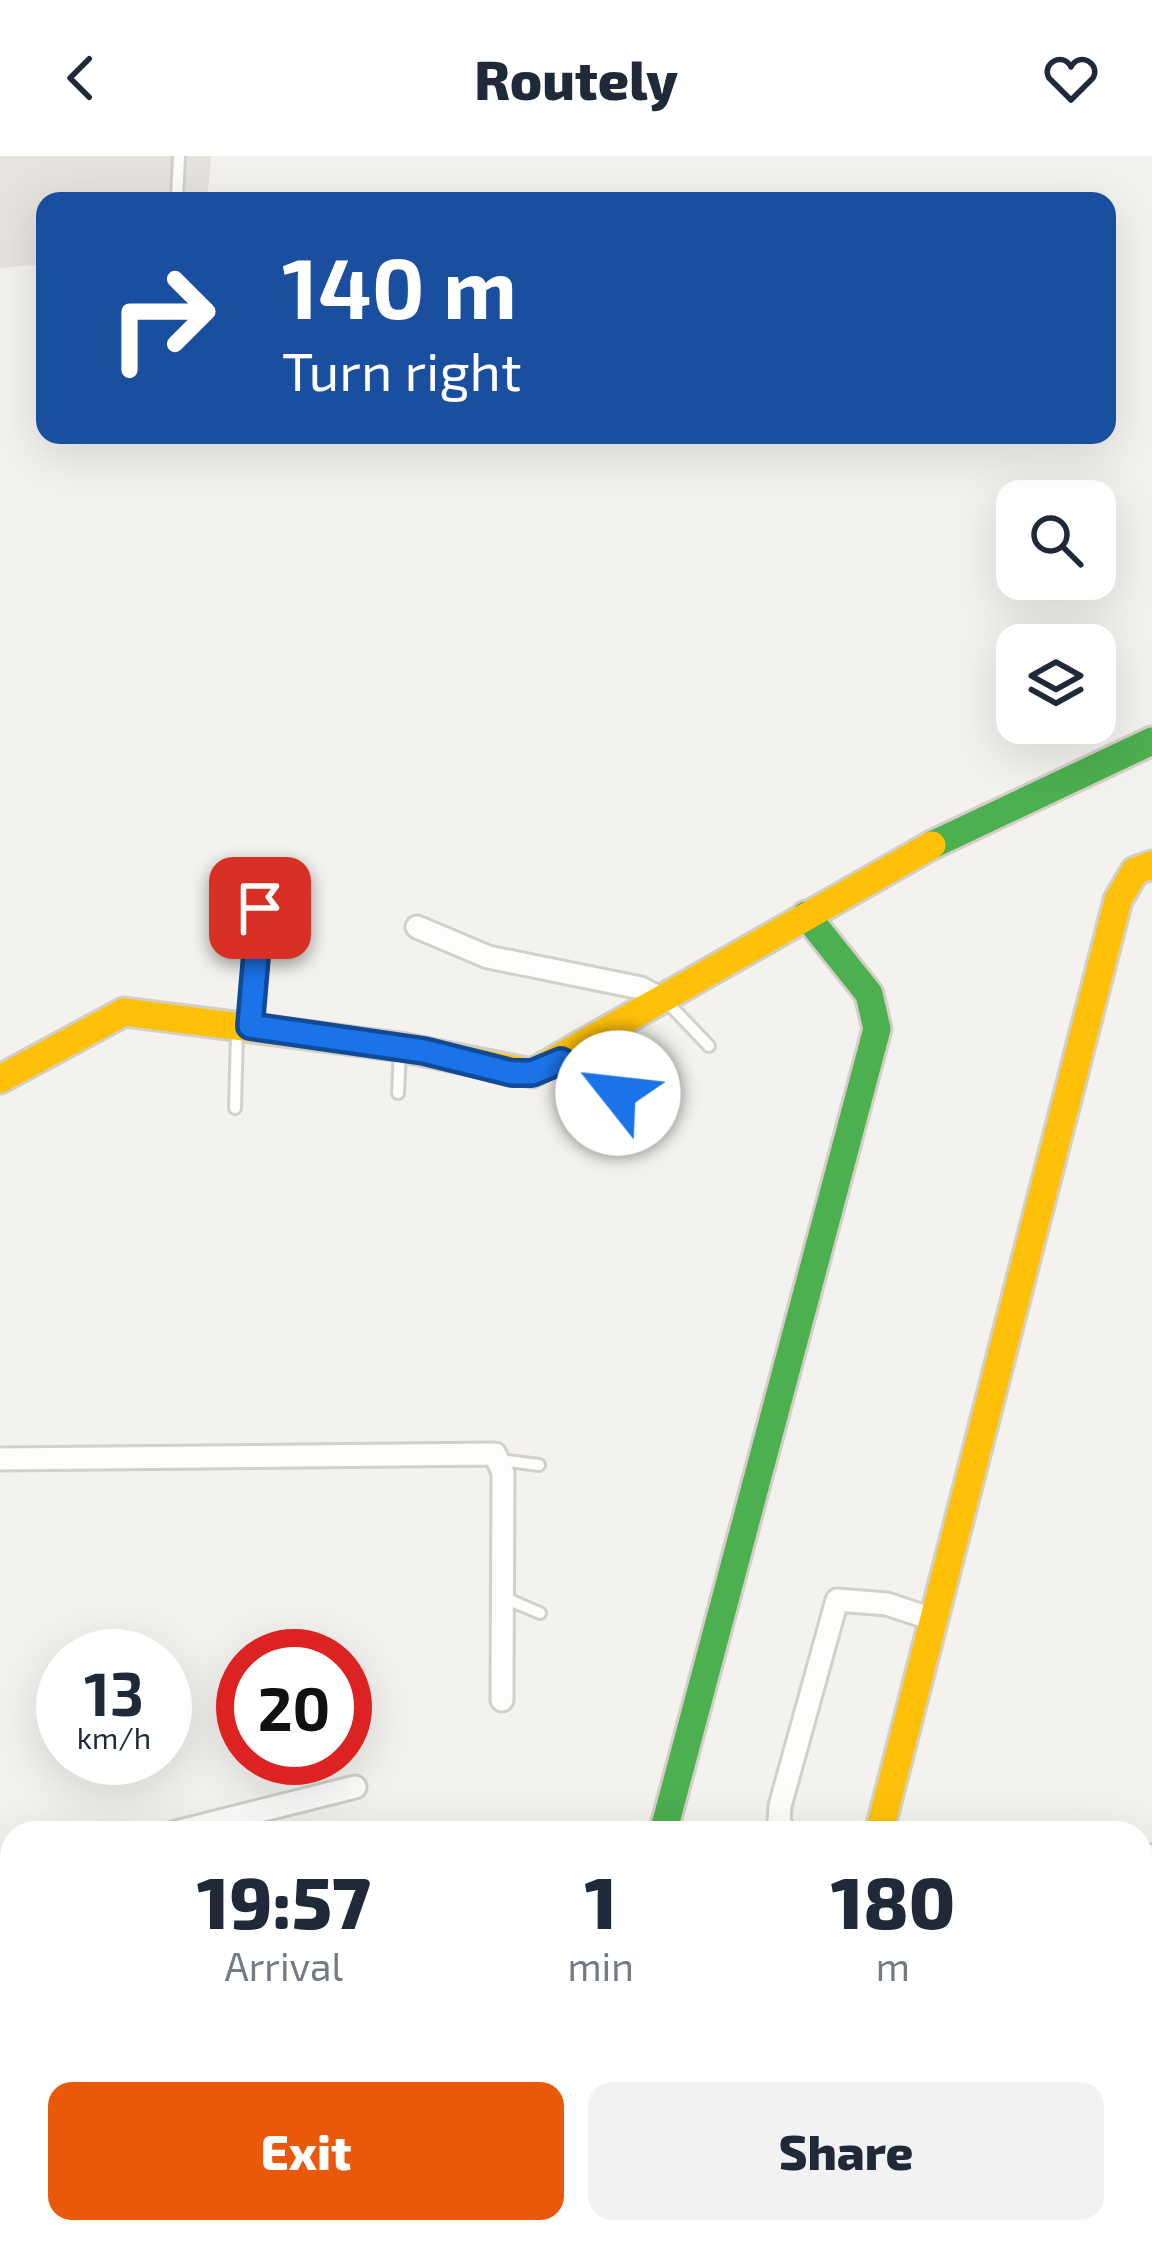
<!DOCTYPE html>
<html lang="en">
<head>
<meta charset="utf-8">
<style>
	:root { --surface:#fff; --page:#f2f2f3; --text:#1f2937; --muted:#747a83; --accent:#ea580c }
	body { margin:0; font-family:"Exo 2",sans-serif; background:var(--page); color:var(--text); height:100vh; display:flex; flex-direction:column; font-size:45px; white-space:nowrap }
	* { box-sizing:border-box; margin:0 }
	p { font-size:39px; color:var(--muted) }
	.icon { flex:none; width:66px; height:66px; fill:none; stroke:currentColor; stroke-width:2; stroke-linecap:round; stroke-linejoin:round }
	.map { position:relative; flex:1; overflow:hidden }
	.side { position:absolute; left:0px; top:1665px; width:1152px; height:423px; display:flex; flex-direction:column; background:var(--surface); border-radius:36px 36px 0 0; box-shadow:0 12px 48px #0002 }
	.side>* { flex:none }
	.banner { position:absolute; left:36px; top:36px; width:1080px; height:252px; border-radius:24px; box-shadow:0 12px 48px #0002; background:#1a4fa0; color:#fff; overflow:hidden }
	.buttons { position:absolute; left:996px; top:324px; display:grid; gap:24px }
	.buttons a { display:grid; place-items:center; width:120px; height:120px; border-radius:24px; background:var(--surface); box-shadow:0 12px 48px #0002; font-size:60px }
	.speed { position:absolute; left:36px; top:1473px; display:flex; gap:24px; font-size:60px; font-weight:700; text-align:center }
	.speed>* { display:grid; place-content:center; width:156px; height:156px; border-radius:50%; background:var(--surface); box-shadow:0 12px 48px #0002; line-height:1 }
	.speed small { font-size:30px; font-weight:400 }
	.speed .limit { border:18px solid #d22; background:#fff; color:#111 }
	.pin { position:absolute; display:grid; place-items:center; width:102px; height:102px; color:#fff; margin:-51px; border-radius:24px; box-shadow:0 6px 18px #0006 }
	.me { position:absolute; width:132px; margin:-66px; rotate:299deg; stroke-linejoin:round; filter:drop-shadow(0 0 9px #0008) }
	.turn { display:flex; align-items:center; gap:42px; height:252px; padding:0 48px; font-size:54px }
	.turn .icon { width:156px; height:156px; stroke-width:2.5 }
	.turn b { display:block; font-size:84px; line-height:102px }
	.eta { display:flex; justify-content:space-evenly; align-items:center; height:204px; text-align:center }
	.eta b { font-size:72px; font-weight:800; line-height:84px }
	.primary-button { display:flex; gap:24px; margin-top:auto; padding:24px 48px }
	.primary-button a { flex:1; height:138px; border-radius:24px; background:var(--accent); color:#fff; font-size:48px; font-weight:800; line-height:138px; text-align:center }
	.primary-button a+a { background:var(--page); color:var(--text) }
	header { display:flex; justify-content:space-between; align-items:center; height:156px; padding:0 48px; background:var(--surface); font-size:54px; font-weight:800 }
	.map>svg:first-child { display:block }
	.industrial { fill:#e6e2de }
	.lines { fill:none; stroke-linecap:round; stroke-linejoin:round }
	.lane-casing { stroke:#d2d0cb; stroke-width:16 }
	.street-casing { stroke:#d2d0cb; stroke-width:27 }
	.fast-casing { stroke:#d3cfc5; stroke-width:33 }
	.slow-casing { stroke:#d3cfc5; stroke-width:33 }
	.jam-casing { stroke:#d3cfc5; stroke-width:33 }
	.lane { stroke:#fdfdfc; stroke-width:10 }
	.street { stroke:#fdfdfc; stroke-width:21 }
	.fast { stroke:#4caf50; stroke-width:27 }
	.slow { stroke:#ffc107; stroke-width:27 }
	.jam { stroke:#c62828; stroke-width:27 }
	.route-casing { stroke:#114b97; stroke-width:30 }
	.route { stroke:#1a73e8; stroke-width:21 }
</style>
</head>
<body>
<header><svg class="icon" aria-label="back" viewBox="0 0 24 24"><path d="M15 5l-7 7 7 7"/></svg>Routely<svg class="icon" aria-label="heart" viewBox="0 0 24 24"><path d="M12 20l-8-8c-3-5 5-10 8-4 3-6 11-1 8 4z"/></svg></header>
<div class="map">
<svg width="1152" height="2087" viewBox="0 0 1152 2087">
	<rect width="100%" height="100%" fill="#f4f2ee"/>
	<path class="industrial" d="M0,0H211L207,45H45V108L0,112Z"/>
	<g class="lines">
		<g class="lane-casing">
			<path id="lane" d="M177,43L179,0
				M668,847L709,890
				M250,866L260,752
				M564,907L640,947
				M398,937L400,895
				M235,952L237,877
				M500,1304L539,1309
				M502,1441L540,1457
				M1140,1705L1152,1694"/>
		</g>
		<g class="street-casing">
			<path id="street" d="M417,771L488,801L641,832L665,845
				M0,1303L495,1298L503,1317L502,1544
				M172,1677L355,1631
				M786,1677L779,1666L780,1650L837,1444L887,1448L932,1463
				M0,1719L12,1715
				M0,1845L12,1842
				M0,1962L12,1986
				M0,1990L12,2017
				M208,2076L211,2087
				M326,2076L327,2087
				M879,2077V2076
				M685,2087L688,2076"/>
		</g>
		<g class="fast-casing">
			<path id="fast" d="M932,689L1152,585
				M663,1677L877,873L869,838L806,759
				M24,2087L65,2076"/>
		</g>
		<g class="slow-casing">
			<path id="slow" d="M0,923L124,856L400,891L532,917L932,689
				M879,1677L1118,744L1135,715L1152,709"/>
		</g>
		<g class="jam-casing">
			<path id="jam" d="M1140,1787L1152,1784"/>
		</g>
		<use href="#lane" class="lane"/>
		<use href="#street" class="street"/>
		<use href="#fast" class="fast"/>
		<use href="#slow" class="slow"/>
		<use href="#jam" class="jam"/>
	</g>
	<g class="lines">
		<g class="route-casing">
			<path id="route" d="M260,752L250,870L424,895L512,917H532L561,905L618,937"/>
		</g>
		<use href="#route" class="route"/>
	</g>
</svg>
<div class="buttons">
<a><svg class="icon" aria-label="search" viewBox="0 0 24 24"><circle cx="10" cy="10" r="6"/><path d="M15 15l6 6"/></svg></a>
<a><svg class="icon" aria-label="layers" viewBox="0 0 24 24"><path d="M12 4l9 5-9 5-9-5zM3 14l9 5 9-5"/></svg></a>
</div>
<div class="speed"><div>13<small>km/h</small></div><div class="limit">20</div></div>
<div class="pin" style="left:260px;top:752px;background:#d93025"><svg class="icon" aria-label="arrive" viewBox="0 0 24 24"><path d="M6 21V4h12l-3 4 3 4H6"/></svg></div>
<svg class="me" style="left:618px;top:937px" viewBox="-20 -20 40 40"><circle r="19" fill="#fff"/><path d="M0-13L10 11 0 6-10 11z" fill="#1a73e8"/></svg>
<div class="banner">
<div class="turn"><svg class="icon" aria-label="right" viewBox="0 0 24 24"><path d="M7 20v-9h11M14 6l5 5-5 5"/></svg><div><b>140 m</b>Turn right</div></div>
</div>
<section class="side">
<div class="eta">
<div><b>19:57</b><p>Arrival</p></div>
<div><b>1</b><p>min</p></div>
<div><b>180</b><p>m</p></div>
</div>
<div class="primary-button"><a>Exit</a><a>Share</a></div>
</section>
</div>
</body>
</html>
